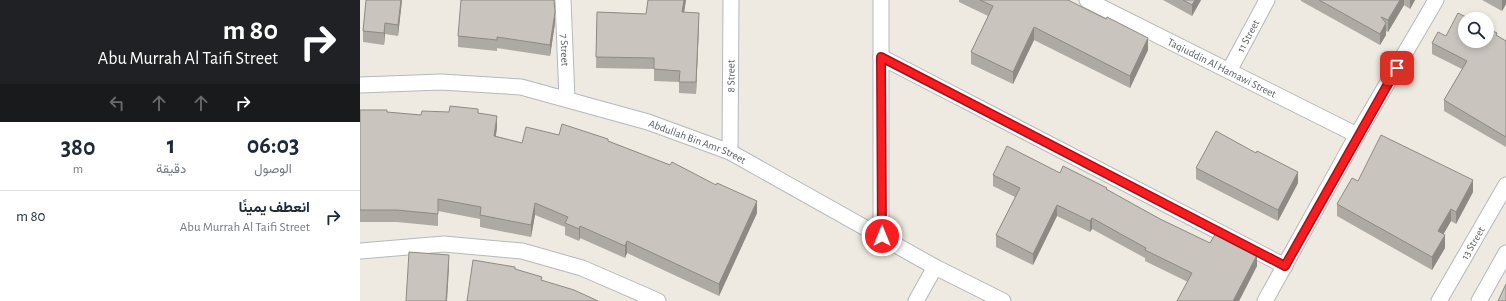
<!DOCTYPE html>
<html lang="ar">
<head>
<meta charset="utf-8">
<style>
	:root { --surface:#fff; --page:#f2f2f3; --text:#1f2937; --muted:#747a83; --line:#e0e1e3 }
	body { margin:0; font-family:"Alegreya Sans",Vazirmatn,sans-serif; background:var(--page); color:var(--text); direction:rtl; height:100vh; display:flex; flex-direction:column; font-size:15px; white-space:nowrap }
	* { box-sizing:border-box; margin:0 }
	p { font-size:13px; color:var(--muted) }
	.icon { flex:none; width:22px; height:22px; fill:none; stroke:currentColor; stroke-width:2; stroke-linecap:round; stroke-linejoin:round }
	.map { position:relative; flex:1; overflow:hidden; direction:ltr }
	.panel { display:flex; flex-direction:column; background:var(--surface); width:360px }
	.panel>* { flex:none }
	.top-card { background:#202124; color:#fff; overflow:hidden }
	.tools { position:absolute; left:1098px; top:12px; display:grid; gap:8px }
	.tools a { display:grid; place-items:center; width:36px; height:36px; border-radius:50%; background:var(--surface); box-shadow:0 2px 6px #0003; font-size:20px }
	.pin { position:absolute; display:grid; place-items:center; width:34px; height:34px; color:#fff; margin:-17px; border-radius:8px; box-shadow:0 2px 6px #0006 }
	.me { position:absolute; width:44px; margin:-22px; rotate:0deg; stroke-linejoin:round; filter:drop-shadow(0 0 3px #0008) }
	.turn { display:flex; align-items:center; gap:14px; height:84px; padding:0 16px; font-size:18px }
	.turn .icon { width:52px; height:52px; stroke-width:2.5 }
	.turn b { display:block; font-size:28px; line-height:34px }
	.lanes { display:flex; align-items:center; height:38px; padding:0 16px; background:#0003; justify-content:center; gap:20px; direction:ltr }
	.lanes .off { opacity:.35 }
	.eta { display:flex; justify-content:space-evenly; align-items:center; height:68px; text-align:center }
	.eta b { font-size:24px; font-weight:600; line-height:28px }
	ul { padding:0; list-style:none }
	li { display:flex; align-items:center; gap:12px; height:52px; padding:0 16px; border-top:1px solid var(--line) }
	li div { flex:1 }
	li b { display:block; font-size:15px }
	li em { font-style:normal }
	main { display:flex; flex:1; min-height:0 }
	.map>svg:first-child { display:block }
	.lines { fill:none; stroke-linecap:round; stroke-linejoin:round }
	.minor-casing { stroke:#b4b9bd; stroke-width:17 }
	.minor { stroke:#fff; stroke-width:15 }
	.wall { fill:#ada9a3 }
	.shaded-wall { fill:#8d8a85 }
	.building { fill:#c9c5be; stroke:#8d8a85 }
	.route-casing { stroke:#a21316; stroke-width:10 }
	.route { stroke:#f91d22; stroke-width:7 }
	.labels { text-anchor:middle; stroke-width:3.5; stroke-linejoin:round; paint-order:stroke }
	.street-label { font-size:11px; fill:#5a5f64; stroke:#fff }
</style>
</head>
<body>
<main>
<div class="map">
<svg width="1146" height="301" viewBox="0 0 1146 301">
	<rect width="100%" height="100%" fill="#eeeae1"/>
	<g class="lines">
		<g class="minor-casing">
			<g id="minor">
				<path id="s1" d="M203,0L207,99"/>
				<path d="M521,0V236"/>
				<path id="s2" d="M727,0L997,135"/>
				<path d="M521,57L925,266"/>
				<path id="s3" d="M869,71L907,0"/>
				<path id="s4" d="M0,85L81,82L161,87L288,122L370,152L575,267L643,301"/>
				<path id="s5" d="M370,152L371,0"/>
				<path d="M0,251L84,244L162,251L222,268L298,301"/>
				<path d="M556,301L575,267"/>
				<path d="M905,301L997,135L1076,0"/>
				<path id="s6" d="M1079,301L1146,185"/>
				<path d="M1119,301L1146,253"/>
			</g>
		</g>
		<use href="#minor" class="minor"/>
	</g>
	<path class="wall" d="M6,0H42L38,36L25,34L24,45L3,42V31Z
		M288,0H326L324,13L339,24L336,94L319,93V82L294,81V69L236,68L237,12L286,14Z
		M599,0H708L788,50L770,88L674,40L653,84L611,64V52L628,16L599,2Z
		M803,0H841L832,16Z
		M941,0H1055L1050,9L1044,5L1028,32L1026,31V35L1020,45L941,1Z
		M1122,0H1146V4L1142,11Z
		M195,23L190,56L137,48V51L98,47V36Z
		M1086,36H1137L1146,41V147L1084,111V100L1102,69L1072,54V43Z
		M0,110L61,115L89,112L118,113L137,127L136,136L162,143L199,135L248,141L397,213L359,296L267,253L265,258L220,238L219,241L205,235V227L175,215L171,237L120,227V219L78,211V226L37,222H0Z
		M836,168L938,183L918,221L836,179Z
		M700,173L747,190L800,219L897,266L879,301H817L828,282L785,261V258L732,229L730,232L697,216L673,265L636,247V235L655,197L633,186V175Z
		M998,181L1113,192L1096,224L1091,221L1083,234L1085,248L1072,270L977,216V204Z"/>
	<path class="shaded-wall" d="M41,0H42L38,36V25Z
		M324,0H326L322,24V12Z
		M835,0H841L832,16V5Z
		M1040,0H1044V5L1028,32V20Z
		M1050,0H1055L1050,9Z
		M1142,0H1146V4L1142,11Z
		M195,12V23L190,56V45Z
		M339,13V24L336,94V82Z
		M25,23V34L24,45V33Z
		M1026,23V35L1020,45V34Z
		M674,27V40L653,84V72Z
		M788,38V50L770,88V76Z
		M137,116V127L134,148V136Z
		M938,172V183L918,221V210Z
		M1113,180V192L1096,224V212Z
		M397,201V213L359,296V284Z
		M175,203V215L171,237V225Z
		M697,205V216L673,265V254Z
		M1091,209V221L1078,244V231Z
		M732,218V229L730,232V221Z
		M220,226V238L219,241V229Z
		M1085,235V248L1072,270V257Z
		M267,241V253L265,258V246Z
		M89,255V268L87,301H86Z
		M897,255V266L879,301H873Z"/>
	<path class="building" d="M6,0H41L38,25L25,23L24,33L3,31Z
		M101,0H194L195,12L190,45L137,37V40L98,36Z
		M288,0H324L322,12L339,13L336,82H319L320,71L294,69V58L236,57L237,12L286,14Z
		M620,0H708L746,19L747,17L788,38L770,76L674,27L653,72L611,52L633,6Z
		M823,0H835L832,5Z
		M959,0H1040L1028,20L1021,17L1026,23L1020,34Z
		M1098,13L1110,19H1105V41H1127V28L1137,33L1136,35L1146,41V137L1084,100L1107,61L1072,43L1078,32L1086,36Z
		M90,106L118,109V113L137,116L134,136L162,143L166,127L199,135L202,124L248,139V141L310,165L312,162L356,185L357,183L397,201L359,284L267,241L265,246L220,226L219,229L205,223L208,217L175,203L171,225L120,215L121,207L78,199V214L37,210H0V110H27V112L61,115L62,111L89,112Z
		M856,131L896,153L897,151L938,172L918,210L836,168Z
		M1021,135L1113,180L1096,212L1091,209L1078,231L1085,235L1072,257L977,204L992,178L998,181Z
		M647,146L700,173L703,166L747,188L746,189L800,219L850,243L856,233L897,255L873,301H817L832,273L785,250L786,248L732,218L730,221L697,205L673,254L636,235L660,188L633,175Z
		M49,252L89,255L86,301H46Z
		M113,260L155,267V269L182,277L181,280L214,290L238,301H107Z
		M1146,284V301H1138Z"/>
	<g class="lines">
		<g class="route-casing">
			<path id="route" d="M522,236L521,57L925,266L1037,68"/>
		</g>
		<use href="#route" class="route"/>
	</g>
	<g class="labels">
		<g class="street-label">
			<text dy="4" stroke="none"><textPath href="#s3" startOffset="40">11 Street</textPath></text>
			<text dy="4" stroke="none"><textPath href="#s1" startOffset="50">7 Street</textPath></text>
			<text dy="4" stroke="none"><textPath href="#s2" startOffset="151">Taqiuddin Al Hamawi Street</textPath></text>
			<text dy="4" stroke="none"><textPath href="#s5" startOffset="76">8 Street</textPath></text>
			<text dy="4" stroke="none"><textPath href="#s4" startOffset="346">Abdullah Bin Amr Street</textPath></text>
			<text dy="4" stroke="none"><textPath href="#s6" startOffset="67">13 Street</textPath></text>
		</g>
	</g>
</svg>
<div class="tools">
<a><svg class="icon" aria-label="search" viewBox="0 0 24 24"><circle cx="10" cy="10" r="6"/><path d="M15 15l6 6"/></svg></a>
</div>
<div class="pin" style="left:1037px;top:68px;background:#d93025"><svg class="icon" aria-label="arrive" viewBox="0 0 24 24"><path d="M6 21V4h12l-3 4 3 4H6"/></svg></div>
<svg class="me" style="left:522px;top:236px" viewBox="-20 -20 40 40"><circle r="17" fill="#f91d22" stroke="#fff" stroke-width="3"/><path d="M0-11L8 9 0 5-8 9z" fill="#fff"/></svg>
</div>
<section class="panel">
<div class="top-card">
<div class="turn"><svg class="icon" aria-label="right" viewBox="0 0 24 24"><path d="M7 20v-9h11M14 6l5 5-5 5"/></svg><div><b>80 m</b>Abu Murrah Al Taifi Street</div></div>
<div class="lanes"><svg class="icon off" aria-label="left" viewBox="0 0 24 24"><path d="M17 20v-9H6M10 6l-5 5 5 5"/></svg><svg class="icon off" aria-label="ahead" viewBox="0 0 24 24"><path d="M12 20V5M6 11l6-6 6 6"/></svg><svg class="icon off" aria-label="ahead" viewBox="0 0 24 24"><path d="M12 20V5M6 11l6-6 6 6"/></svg><svg class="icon" aria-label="right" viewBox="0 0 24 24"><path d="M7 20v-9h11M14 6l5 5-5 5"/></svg></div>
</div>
<div class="eta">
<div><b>06:03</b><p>الوصول</p></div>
<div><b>1</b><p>دقيقة</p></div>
<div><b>380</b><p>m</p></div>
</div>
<ul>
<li><svg class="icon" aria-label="right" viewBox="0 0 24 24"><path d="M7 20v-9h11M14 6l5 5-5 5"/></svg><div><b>انعطف يمينًا</b><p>Abu Murrah Al Taifi Street</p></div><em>80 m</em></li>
</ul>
</section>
</main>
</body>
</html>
